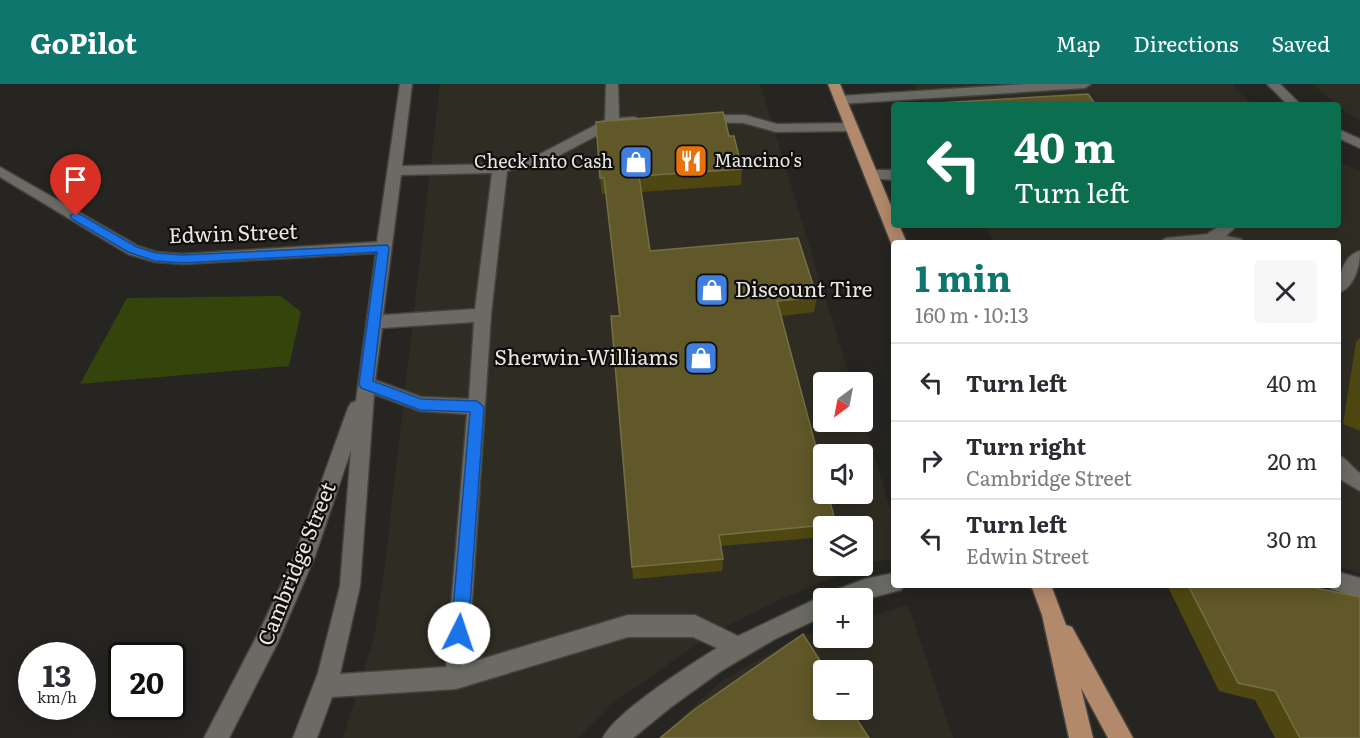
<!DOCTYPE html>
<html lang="en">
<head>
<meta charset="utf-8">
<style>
	:root { --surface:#fff; --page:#f7f7f7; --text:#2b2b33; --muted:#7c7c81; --line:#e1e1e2; --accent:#0f766e }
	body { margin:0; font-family:Literata,serif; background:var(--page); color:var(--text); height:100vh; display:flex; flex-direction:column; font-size:22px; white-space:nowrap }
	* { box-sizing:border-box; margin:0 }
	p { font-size:20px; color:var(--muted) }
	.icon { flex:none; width:33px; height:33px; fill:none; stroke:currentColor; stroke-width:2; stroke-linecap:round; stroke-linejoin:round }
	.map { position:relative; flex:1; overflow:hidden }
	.drawer { position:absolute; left:891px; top:156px; width:450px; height:348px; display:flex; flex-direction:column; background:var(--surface); border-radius:6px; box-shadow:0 3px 15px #0003 }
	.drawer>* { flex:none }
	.hud { position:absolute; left:891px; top:18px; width:450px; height:126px; border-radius:6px; box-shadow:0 3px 15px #0003; background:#0b6e4f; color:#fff; overflow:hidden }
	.needle { width:39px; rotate:212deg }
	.fabs { position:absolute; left:813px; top:288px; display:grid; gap:12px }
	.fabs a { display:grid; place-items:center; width:60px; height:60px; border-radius:6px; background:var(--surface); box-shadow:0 3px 15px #0003; font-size:30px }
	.speed { position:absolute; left:18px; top:558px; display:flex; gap:12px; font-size:30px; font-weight:700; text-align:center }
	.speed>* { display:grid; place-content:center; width:78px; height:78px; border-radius:50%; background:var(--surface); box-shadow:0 3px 15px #0003; line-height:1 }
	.speed small { font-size:15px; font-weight:400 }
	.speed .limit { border:3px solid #111; border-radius:9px; background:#fff; color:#111 }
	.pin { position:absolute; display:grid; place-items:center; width:51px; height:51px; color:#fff; margin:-62px -26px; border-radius:50% 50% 50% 0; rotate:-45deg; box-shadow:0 0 6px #0007 }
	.pin .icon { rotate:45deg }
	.me { position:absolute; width:66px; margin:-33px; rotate:4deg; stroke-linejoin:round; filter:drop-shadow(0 0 4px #0008) }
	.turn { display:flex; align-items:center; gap:21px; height:126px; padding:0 24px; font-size:27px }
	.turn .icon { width:78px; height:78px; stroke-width:2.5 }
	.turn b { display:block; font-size:42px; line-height:51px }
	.round { display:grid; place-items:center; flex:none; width:63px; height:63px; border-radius:6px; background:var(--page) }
	.summary { display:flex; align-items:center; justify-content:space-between; height:102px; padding:0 24px }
	h1 { font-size:36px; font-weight:700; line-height:45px; color:var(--accent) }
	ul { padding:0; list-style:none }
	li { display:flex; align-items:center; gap:18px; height:78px; padding:0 24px; border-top:2px solid var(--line) }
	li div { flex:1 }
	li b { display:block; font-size:22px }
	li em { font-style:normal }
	header { display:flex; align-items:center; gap:36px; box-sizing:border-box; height:84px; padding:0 30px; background:var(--accent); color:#fff }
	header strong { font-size:28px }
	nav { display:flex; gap:33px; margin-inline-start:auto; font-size:21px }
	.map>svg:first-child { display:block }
	.built { fill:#2f2d23; fill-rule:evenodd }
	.green { fill:#33450b }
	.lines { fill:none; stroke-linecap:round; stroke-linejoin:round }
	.minor-casing { stroke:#43423e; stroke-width:3 }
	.major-casing { stroke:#43423e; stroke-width:3 }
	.minor { fill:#6b6a64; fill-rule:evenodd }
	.major { fill:#b3896c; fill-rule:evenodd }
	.wall { fill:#4f4711 }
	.building { fill:#605828; stroke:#756f45; stroke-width:1.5 }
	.route { fill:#1a73e8; stroke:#114b97; stroke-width:1.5 }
	.labels { text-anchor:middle; stroke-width:4.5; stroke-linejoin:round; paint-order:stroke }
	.far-poi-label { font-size:18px; fill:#e8e7e4; stroke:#0f0e0c; text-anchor:start }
	.street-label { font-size:21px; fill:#e8e7e4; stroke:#0f0e0c }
	.poi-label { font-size:21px; fill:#e8e7e4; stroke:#0f0e0c; text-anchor:start }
</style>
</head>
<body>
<header>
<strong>GoPilot</strong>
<nav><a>Map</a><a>Directions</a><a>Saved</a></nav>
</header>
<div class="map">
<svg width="1360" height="654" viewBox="0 0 1360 654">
	<rect width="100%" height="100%" fill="#262521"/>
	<path class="built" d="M440,0H760L851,298H824V338H862L863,334L894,437V475L874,478L790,511L716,547L610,621L578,654H343L374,554L384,488ZM824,370H862V410H824ZM824,442H862V482H824Z
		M914,0H1232L1252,21H924Z
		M1313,0H1360V36L1339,24Z
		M1338,77L1360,87V489L1338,483V159H994L985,141H1338Z
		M908,521L953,654H660L719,599L797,553L823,546L824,554H862L863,535ZM824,586H862V626H824Z"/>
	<path class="green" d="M281,212L301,228L289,282L80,300L127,214Z"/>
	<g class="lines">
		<g class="minor-casing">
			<path id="minor" d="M400,0H412L402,82L500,80L536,72L605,36L606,0H618L619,34L635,33L642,37L635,41L615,42L545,79L507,87L491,231L468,579L628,531H695L738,552L824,511L830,513L833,507L865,495L894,489V501H904L901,506L862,516L824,514V532L775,555L721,587L671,623L633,654H603C614,629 691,580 717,564L693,553H628L456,605L332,613L317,654H293L318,589L340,502L351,366L315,472L278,558L229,654H204L262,542L295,471L348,324L351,319L356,317L376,169L183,180L155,178L128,170L0,93V83L138,162L156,168L183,170L377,158ZM492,89L475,225L383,231L401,91ZM474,238L469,315L421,313L375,296L382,244ZM374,310L420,327L467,330L446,583L340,590L360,502Z
				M1027,0H1091L1085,4L840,20L834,16L840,12Z
				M1267,0H1280L1301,21H1288Z
				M701,31H745L777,40L851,39L858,43L851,47L776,48L744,39L696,38L694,35L696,32Z
				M1338,45L1360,55V64L1338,54Z
				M871,86H894V96L866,94L864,91Z
				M1221,141H1238L1226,152L1241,155L1244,159H1158L1166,154L1207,150Z
				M1360,167C1360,181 1355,204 1338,209C1338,194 1343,171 1360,167Z
				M1338,371C1347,374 1351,383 1360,389V407L1338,394Z
				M1338,488L1360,494V514L1331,505L1329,501H1338Z"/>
		</g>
		<g class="major-casing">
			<path id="major" d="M828,0H840L894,129V141H899L907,159H894V163L891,159Z
				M1031,501H1051L1066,541L1072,543L1133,654H1108L1081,604L1093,654H1069L1042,531Z"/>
		</g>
		<use href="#minor" class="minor"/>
		<use href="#major" class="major"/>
	</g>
	<path class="wall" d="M742,85L741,101L641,108L650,167L817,213L814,228L781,232L836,440L835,442H824V453L721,462L723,475L722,487L633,495L632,483L619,232L606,110H602L600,94Z
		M1360,254V347L1343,340L1356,258Z
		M1167,501H1301L1360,654H1275L1255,616L1219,607Z"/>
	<path class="building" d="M1088,10L1096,21H940L939,19Z
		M723,28L729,52H734L742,85L639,92L650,167L798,154L817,213L777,217L824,393V410H828L836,440L719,451L723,475L632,483L611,232H620L604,94H600L596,38Z
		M1188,501H1301L1360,513V654H1300L1275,607L1238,599Z
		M803,550L826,586H824V626H851L869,654H660L695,625Z"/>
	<path class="route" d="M76,128L137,163L156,169L183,171L387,161L389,164L373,297L421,315L477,317L484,323L468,549L465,555L459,557L453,555L451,549L470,328L420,326L361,304L359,300L377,168L183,179L155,177L128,168L72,135L70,132Z"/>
	<defs>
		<g id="restaurant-square" transform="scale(1.725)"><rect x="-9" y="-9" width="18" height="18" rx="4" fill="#e8710a" stroke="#0f0e0c"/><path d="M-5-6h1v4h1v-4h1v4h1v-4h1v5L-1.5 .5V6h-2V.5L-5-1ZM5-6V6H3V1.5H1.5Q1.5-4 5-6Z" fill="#fff"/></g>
		<g id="shop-square" transform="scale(1.725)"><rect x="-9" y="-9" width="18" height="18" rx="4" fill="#3f7fe0" stroke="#0f0e0c"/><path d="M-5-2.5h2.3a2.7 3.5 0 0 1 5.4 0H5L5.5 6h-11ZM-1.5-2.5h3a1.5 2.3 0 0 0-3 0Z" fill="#fff"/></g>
	</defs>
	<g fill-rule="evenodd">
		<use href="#restaurant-square" x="691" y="77"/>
		<use href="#shop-square" x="636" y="78"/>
		<use href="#shop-square" x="712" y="206"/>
		<use href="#shop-square" x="701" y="274"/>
	</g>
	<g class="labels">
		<g class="far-poi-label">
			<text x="714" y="83">Mancino's</text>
			<text x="613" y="84" text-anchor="end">Check Into Cash</text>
		</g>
		<g class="street-label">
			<text transform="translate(233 150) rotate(-2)" y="7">Edwin Street</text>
			<text transform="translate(297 480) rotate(-68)" y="7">Cambridge Street</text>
		</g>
		<g class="poi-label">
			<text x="735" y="213">Discount Tire</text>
			<text x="678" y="281" text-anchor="end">Sherwin-Williams</text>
		</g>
	</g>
</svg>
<div class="fabs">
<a><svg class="needle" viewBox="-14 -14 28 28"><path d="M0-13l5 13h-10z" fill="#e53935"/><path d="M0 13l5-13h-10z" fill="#7c7c81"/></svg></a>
<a><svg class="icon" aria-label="sound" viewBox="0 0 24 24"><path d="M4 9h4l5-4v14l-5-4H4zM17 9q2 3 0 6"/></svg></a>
<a><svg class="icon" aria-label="layers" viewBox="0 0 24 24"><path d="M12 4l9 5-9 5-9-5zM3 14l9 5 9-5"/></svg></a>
<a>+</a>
<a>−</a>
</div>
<div class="speed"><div>13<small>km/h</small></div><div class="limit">20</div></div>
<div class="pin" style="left:76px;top:132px;background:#d93025"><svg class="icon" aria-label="arrive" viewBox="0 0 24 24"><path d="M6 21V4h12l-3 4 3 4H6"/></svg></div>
<svg class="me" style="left:459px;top:549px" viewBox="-20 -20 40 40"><circle r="19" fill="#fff"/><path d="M0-13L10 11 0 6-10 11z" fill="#1a73e8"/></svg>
<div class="hud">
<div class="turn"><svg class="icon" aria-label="left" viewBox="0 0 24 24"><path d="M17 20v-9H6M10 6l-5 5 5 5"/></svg><div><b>40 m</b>Turn left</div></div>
</div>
<section class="drawer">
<div class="summary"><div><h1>1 min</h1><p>160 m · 10:13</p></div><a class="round"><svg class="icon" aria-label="close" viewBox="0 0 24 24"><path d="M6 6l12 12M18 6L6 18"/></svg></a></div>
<ul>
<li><svg class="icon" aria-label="left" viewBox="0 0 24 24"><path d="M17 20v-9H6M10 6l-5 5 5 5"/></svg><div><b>Turn left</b></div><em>40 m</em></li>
<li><svg class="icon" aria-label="right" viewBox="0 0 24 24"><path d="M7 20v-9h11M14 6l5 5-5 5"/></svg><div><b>Turn right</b><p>Cambridge Street</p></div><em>20 m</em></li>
<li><svg class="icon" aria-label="left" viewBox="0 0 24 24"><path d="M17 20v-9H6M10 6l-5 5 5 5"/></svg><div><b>Turn left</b><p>Edwin Street</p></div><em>30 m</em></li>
</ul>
</section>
</div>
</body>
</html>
